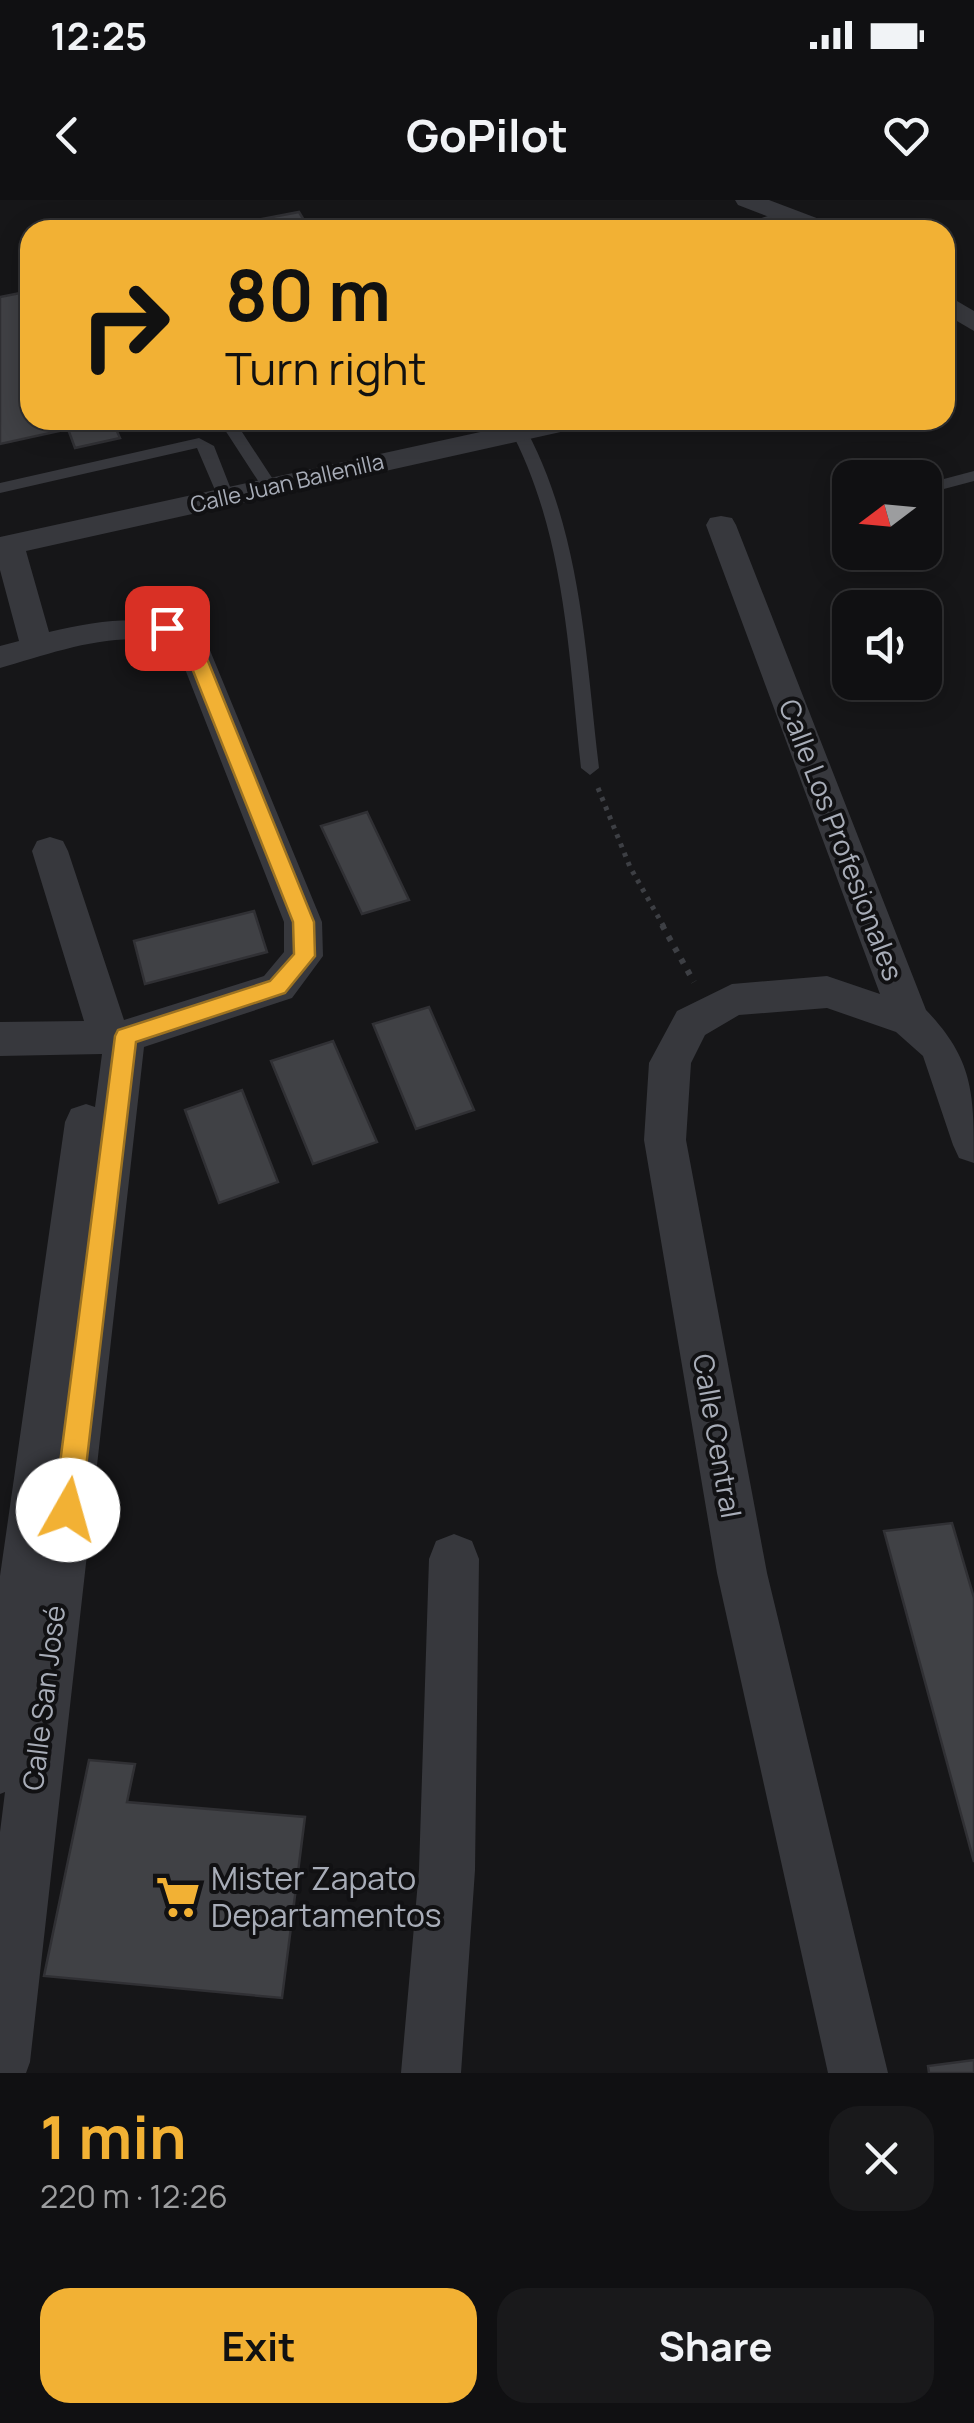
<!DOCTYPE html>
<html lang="en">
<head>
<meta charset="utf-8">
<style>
	:root { --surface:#101012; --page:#19191b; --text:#f1f3f6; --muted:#9c9d9f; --line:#303032; --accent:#f2b134 }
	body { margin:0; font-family:Manrope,sans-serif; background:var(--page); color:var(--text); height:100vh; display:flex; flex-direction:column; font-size:38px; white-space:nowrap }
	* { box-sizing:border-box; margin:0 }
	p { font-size:32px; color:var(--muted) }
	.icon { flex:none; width:55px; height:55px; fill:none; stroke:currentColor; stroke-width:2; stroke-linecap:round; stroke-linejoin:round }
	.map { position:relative; height:1873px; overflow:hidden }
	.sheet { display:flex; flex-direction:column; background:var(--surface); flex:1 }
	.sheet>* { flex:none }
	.guide { position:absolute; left:20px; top:20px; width:935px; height:210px; border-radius:30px; box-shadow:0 5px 25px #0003,0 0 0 2px var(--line); background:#f2b134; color:#111; overflow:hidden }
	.needle { width:65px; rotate:254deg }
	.fabs { position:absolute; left:832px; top:260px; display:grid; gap:20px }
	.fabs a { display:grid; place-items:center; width:110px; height:110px; border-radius:20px; background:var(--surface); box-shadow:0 5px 25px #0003,0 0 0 2px var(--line); font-size:50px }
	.pin { position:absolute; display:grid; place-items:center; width:85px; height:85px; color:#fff; margin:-42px; border-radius:20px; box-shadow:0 5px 15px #0006 }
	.me { position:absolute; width:110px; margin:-55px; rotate:7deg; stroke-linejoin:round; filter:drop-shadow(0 0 8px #0008) }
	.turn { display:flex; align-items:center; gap:35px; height:210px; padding:0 40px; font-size:45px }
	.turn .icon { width:130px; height:130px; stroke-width:2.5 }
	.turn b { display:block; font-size:70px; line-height:85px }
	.round { display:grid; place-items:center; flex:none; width:105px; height:105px; border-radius:30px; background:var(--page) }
	.summary { display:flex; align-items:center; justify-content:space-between; height:170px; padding:0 40px }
	h1 { font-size:60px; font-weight:700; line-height:75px; color:var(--accent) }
	.action { display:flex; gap:20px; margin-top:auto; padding:20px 40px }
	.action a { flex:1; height:115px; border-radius:30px; background:var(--accent); color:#111; font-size:40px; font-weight:700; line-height:115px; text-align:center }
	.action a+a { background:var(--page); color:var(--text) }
	.status { display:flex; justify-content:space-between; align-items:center; height:70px; padding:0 50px; background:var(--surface); direction:ltr }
	.status svg { height:28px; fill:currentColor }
	header { display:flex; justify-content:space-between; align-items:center; height:130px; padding:0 40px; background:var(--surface); font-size:45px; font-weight:700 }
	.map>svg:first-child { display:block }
	.building { fill:#404145; stroke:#303034; stroke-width:2.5 }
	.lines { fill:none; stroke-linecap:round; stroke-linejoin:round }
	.path-far1 { stroke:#3d3f44; stroke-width:5; stroke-dasharray:4 6; stroke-linecap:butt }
	.path { stroke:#3d3f44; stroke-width:6; stroke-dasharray:5 8; stroke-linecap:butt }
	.lane { fill:#37383d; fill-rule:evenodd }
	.street { fill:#37383d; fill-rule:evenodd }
	.route { fill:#f2b134; stroke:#9d7322; stroke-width:2.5 }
	.labels { text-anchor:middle; stroke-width:8; stroke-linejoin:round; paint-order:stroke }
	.far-street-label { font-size:22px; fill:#a8adb8; stroke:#111113 }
	.street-label { font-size:28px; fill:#a8adb8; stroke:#111113 }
	.near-poi-label { font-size:32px; fill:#a8adb8; stroke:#111113; text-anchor:start }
</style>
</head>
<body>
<div class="status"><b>12:25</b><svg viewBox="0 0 49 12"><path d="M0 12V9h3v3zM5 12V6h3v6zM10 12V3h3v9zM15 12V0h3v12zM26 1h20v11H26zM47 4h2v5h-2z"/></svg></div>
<header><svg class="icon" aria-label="back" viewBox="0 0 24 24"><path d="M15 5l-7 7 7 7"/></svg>GoPilot<svg class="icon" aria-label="heart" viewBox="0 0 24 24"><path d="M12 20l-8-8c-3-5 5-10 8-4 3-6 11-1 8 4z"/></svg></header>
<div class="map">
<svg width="974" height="1873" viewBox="0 0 974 1873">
	<rect width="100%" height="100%" fill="#161618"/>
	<path class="building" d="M299,12L310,30H203Z
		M30,91V220H112L120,238L75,248L68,229L0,244V97Z
		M367,612L409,700L362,714L321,626Z
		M254,711L267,752L145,784L134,741Z
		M429,807L474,910L416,929L373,824Z
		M333,841L377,942L313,964L271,861Z
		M242,890L278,982L219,1003L185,910Z
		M952,1323L974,1398V1662L884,1331Z
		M89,1560L135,1564L127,1602L305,1617L282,1798L44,1776Z
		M974,1860V1873H929L928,1866Z"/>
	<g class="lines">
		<path class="path-far1" d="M598,588L630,667L664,727"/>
		<path class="path" d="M662,725L694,782"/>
		<path class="lane" d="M785,11L790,12V18L743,30H721Z
			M247,220H269L242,232L278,287L276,290H264L225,230Z
			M505,220H521C581,326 585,449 599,568L590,575L581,568C568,450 565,326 505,220Z
			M199,238L214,246L234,297L232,300L218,297L197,248L0,293V283Z
			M974,271V281L925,294V284Z"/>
		<path class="street" d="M735,0H769L835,25L838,30H803L738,5Z
			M945,94L974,111V131L945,114Z
			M535,220H588L584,226L574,229L26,351L49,432C103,419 148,414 202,431L322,722L323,756L292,798L144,847L30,1862L26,1873H0V1632L5,1592L0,1594V1376L65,922L71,909L86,904L95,907L102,854L0,856V822L84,821L32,651L37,641L50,637L63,641L68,651L124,820L264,776L284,752V722L176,446C119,427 54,453 0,468V446L19,441L0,370V337Z
			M721,316L732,318L736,325L926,810C974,860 974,894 974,963L959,958L953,945L923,856L896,832L827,808L739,815L705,835L691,863L686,940L767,1373L888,1873H828L717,1373L644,940L649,863L677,811L732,784L827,776L880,794L706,325L710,318Z
			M454,1334L472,1341L479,1359L475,1670L461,1873H401L419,1670L429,1359L436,1341Z"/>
	</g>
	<path class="route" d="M167,423L199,439L314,722L315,756L285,793L136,842L81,1310L77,1319L68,1323L58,1319L54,1310L115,836L118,830L270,781L294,754L293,722L182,443L158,428Z"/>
	<defs>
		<g id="supermarket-bare" transform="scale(3.45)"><path d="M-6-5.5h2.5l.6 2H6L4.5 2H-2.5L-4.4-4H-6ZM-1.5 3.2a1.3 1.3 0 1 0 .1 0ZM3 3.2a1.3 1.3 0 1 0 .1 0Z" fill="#f2b134" stroke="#111113" stroke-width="2.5" paint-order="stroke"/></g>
	</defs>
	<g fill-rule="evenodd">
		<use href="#supermarket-bare" x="178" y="1697"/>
	</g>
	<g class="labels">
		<g class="far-street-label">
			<text transform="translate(287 283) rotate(-13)" y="8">Calle Juan Ballenilla</text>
		</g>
		<g class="street-label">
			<text transform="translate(841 640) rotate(69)" y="10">Calle Los Profesionales</text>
			<text transform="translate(717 1236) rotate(80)" y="10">Calle Central</text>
			<text transform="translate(44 1498) rotate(-83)" y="10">Calle San José</text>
		</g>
		<g class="near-poi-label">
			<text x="211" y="1690">Mister Zapato<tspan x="211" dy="37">Departamentos</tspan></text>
		</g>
	</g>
</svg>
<div class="fabs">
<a><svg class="needle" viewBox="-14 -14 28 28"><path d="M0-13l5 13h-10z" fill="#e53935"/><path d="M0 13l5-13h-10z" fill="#9c9d9f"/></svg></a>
<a><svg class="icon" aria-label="sound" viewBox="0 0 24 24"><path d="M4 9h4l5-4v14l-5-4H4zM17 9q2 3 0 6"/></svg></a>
</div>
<div class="pin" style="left:167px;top:428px;background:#d93025"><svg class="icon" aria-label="arrive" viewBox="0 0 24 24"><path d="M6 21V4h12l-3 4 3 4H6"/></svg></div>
<svg class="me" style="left:68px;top:1310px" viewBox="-20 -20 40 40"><circle r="19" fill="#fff"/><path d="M0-13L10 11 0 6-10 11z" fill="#f2b134"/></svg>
<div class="guide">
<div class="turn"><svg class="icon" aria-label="right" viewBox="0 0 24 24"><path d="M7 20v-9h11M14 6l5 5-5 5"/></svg><div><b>80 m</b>Turn right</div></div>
</div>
</div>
<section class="sheet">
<div class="summary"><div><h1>1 min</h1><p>220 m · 12:26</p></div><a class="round"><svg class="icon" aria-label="close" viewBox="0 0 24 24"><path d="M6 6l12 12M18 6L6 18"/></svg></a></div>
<div class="action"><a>Exit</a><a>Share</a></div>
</section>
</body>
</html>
